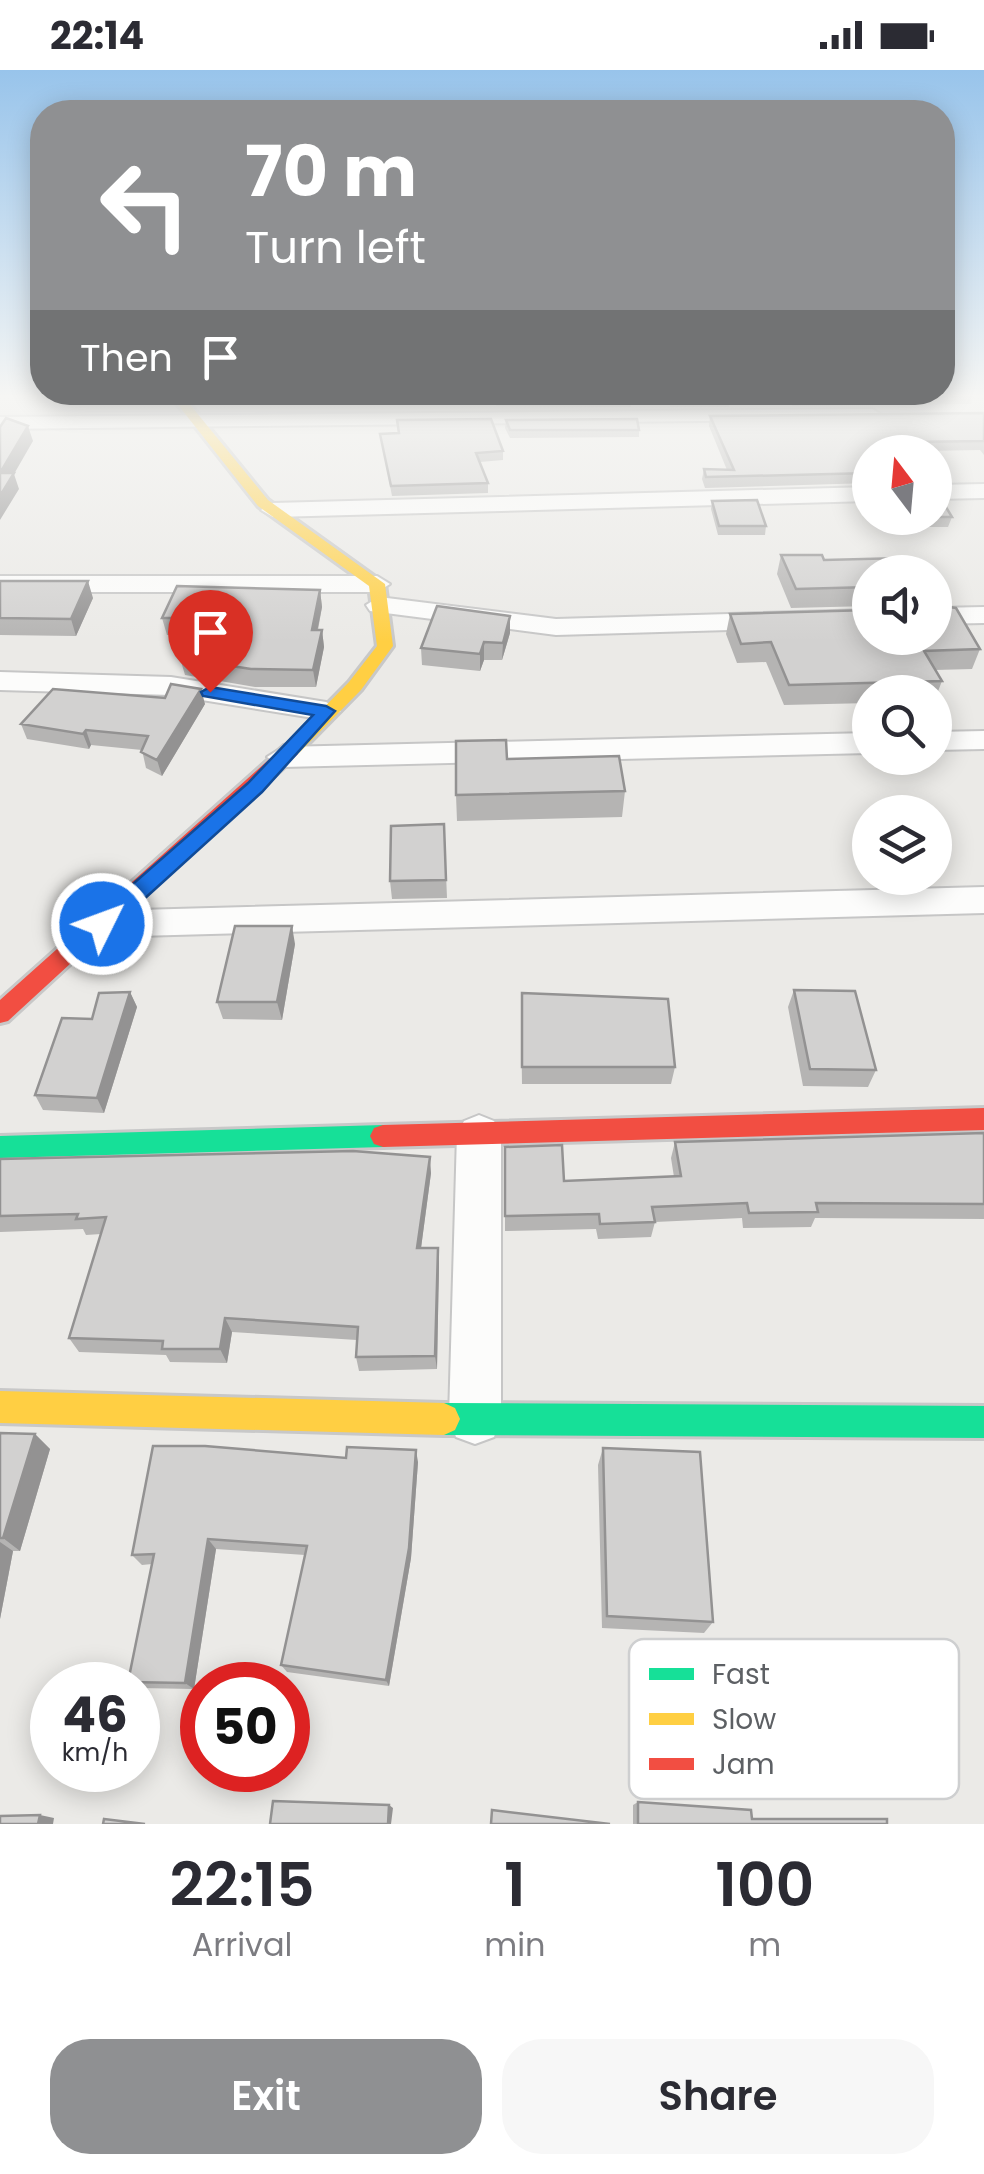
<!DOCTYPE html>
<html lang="en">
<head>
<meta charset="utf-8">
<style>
	:root { --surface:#fff; --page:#f7f7f7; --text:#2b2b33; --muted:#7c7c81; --accent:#8f9092 }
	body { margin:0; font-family:Poppins,sans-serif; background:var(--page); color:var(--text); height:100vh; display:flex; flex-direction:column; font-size:38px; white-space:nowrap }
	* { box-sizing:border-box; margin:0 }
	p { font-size:32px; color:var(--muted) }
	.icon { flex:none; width:55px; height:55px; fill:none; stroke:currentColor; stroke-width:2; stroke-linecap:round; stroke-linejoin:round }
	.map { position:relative; height:1754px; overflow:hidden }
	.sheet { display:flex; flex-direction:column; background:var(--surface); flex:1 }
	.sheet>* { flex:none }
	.banner { position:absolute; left:30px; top:30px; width:925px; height:305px; border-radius:40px; box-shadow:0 5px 25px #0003; background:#8f9092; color:#fff; overflow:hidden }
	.needle { width:65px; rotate:344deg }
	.fabs { position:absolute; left:852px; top:365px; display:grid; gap:20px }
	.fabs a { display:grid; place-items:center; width:100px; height:100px; border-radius:50%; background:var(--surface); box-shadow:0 5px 25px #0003; font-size:50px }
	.speed { position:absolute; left:30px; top:1592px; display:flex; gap:20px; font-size:50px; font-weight:700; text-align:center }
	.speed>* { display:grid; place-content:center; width:130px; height:130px; border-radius:50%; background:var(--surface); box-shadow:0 5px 25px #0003; line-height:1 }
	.speed small { font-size:25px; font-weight:400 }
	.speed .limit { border:15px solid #d22; background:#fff; color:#111 }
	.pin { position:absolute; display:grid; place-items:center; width:85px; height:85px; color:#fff; margin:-102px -42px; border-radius:50% 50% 50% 0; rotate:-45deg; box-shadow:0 0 10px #0007 }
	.pin .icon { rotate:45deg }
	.me { position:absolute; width:110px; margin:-55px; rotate:48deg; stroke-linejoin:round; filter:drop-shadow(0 0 8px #0008) }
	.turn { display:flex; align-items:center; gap:35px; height:210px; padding:0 50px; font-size:45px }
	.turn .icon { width:130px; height:130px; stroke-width:2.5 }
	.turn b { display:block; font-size:70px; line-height:85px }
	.then { display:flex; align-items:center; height:95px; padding:0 50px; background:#0003; gap:20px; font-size:38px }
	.eta { display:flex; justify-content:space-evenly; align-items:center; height:170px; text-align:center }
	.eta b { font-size:60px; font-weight:600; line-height:70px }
	.cta { display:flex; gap:20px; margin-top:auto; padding:20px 50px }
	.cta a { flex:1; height:115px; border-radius:40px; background:var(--accent); color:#fff; font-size:40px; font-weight:600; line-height:115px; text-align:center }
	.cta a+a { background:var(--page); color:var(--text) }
	.status { display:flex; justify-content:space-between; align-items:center; height:70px; padding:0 50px; background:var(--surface); direction:ltr }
	.status svg { height:28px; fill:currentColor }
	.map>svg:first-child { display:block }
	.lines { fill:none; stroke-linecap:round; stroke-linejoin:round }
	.street-casing { stroke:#c6c6c6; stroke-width:4 }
	.fast-casing { stroke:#c8c8c8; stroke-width:6 }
	.slow-casing { stroke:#c8c8c8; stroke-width:6 }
	.jam-casing { stroke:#c8c8c8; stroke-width:6 }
	.street { fill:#fcfcfb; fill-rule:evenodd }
	.fast { fill:#16e098; fill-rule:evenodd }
	.slow { fill:#ffcf43; fill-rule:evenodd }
	.jam { fill:#f24e42; fill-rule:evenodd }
	.wall { fill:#b5b4b3 }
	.shaded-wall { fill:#939292 }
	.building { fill:#d2d1d0; stroke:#939292; stroke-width:2.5 }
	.route { fill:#1a73e8; stroke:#114b97; stroke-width:2.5 }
	.key { fill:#fff; stroke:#cecfd0; stroke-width:2.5 }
	.key-label { font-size:28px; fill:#5d6064 }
</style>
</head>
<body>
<div class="status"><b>22:14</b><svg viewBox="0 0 49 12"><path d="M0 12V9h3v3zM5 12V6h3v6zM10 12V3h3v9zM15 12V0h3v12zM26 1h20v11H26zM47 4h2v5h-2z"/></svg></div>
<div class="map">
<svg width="984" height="1754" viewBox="0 0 984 1754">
	<rect width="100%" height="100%" fill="#ebeae7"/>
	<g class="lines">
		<g class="street-casing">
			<path id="street" d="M872,339L882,345L879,349L0,359V347Z
				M984,414V428L935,429V415Z
				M870,417V431L273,447L261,440L273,433Z
				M0,506H377L390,514L377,522H0Z
				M379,527L556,549L870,540V556L556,565L370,541L366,535Z
				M984,537V553L935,554V538Z
				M0,602L171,607L326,632L341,641L326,650L171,625L0,620Z
				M984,661V679L935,680V662Z
				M870,663V683L283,697L267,687L283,677Z
				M984,817V843L102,867L89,863L84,854L89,845L102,841Z
				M479,1045L494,1051L501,1064V1348L494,1367L475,1374L456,1367L449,1348L457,1064L464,1051Z"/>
		</g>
		<g class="fast-casing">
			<path id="fast" d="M383,1055L392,1058L396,1066L392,1074L383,1077L0,1088V1066Z
				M444,1333L984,1336V1368L444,1365L433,1360L428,1349L433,1338Z"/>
		</g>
		<g class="slow-casing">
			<path id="slow" d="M171,326H183L268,430L385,514L393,576L361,620L298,684H284L282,680L349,612L377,576L369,516L258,436Z
				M0,1321L444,1333L455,1338L460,1349L455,1360L444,1365L0,1353Z"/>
		</g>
		<g class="jam-casing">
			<path id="jam" d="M291,674L298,676V684L8,951L0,953V930L284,676Z
				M984,1038V1060L383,1077L374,1074L370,1066L374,1058L383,1055Z"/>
		</g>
		<use href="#street" class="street"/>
		<use href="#fast" class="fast"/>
		<use href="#slow" class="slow"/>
		<use href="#jam" class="jam"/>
	</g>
	<path class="wall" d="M670,326H730L731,329L729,337H670Z
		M788,326L973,327L971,334L792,336Z
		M496,328L632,330L631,337L496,336Z
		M984,343V385L980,380L870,382V413L705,418L702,409L704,399L727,400L709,356L710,346Z
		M397,350L503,381V390L480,392L488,413V423L392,426L380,364L398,363Z
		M506,350L639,360V367L510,368L505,358Z
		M935,419L952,447L948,457H884L878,448H935Z
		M712,431L766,456L765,465H718L711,439Z
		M781,485L824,490L870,502V536L791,538L777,504Z
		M0,511L93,528L76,566L0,565Z
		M320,520L322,537L318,560H322L324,577L316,617H255L185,605L180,588L190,565H167L162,548Z
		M730,544L980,579L972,599L935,600L942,611L935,629V622H870V633L784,635L766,592L737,593L726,564Z
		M510,563L502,590H484L480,601L422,595L421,578Z
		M205,634L162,706L146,698L142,680L91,675L89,679L27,669L21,654Z
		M507,689L625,721L622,747L457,751L456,725Z
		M444,754L447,828L392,829L390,811Z
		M295,874L282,950L223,949L217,932Z
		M794,920L876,1000L868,1017L803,1016L788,937Z
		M130,922L137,937L104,1043L43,1040L35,1025L92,949Z
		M521,941L675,997L671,1014H522Z
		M984,1063V1149L815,1148L811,1157L743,1158L742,1148L655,1152L651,1167L598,1169L596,1159L505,1161V1077L564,1111L674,1107L671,1088L675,1072Z
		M0,1089L431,1103L421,1178L439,1193L437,1299L359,1301L356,1287L357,1270L232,1262L227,1293L170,1292L166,1285L79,1282L69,1268L101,1164L86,1165L83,1159L0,1162Z
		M0,1363L35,1364L50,1379L20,1481H13L0,1549Z
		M603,1378L713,1552L704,1563L602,1558L598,1395Z
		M346,1388L418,1392L411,1488L389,1616L287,1602L281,1595L305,1485L216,1479L194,1619L139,1618L138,1615H134L128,1612L152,1494L142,1495L132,1485Z
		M638,1732L752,1749L887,1754H633V1735Z"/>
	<path class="shaded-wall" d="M28,356L33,371L14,404L19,419L0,450V403Z
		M88,511L93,528L76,566L71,549Z
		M320,520L322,537L314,577L312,560Z
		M510,546V563L502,590L503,573Z
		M322,560L324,577L316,617L313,600Z
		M484,572V590L480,601V584Z
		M201,619L205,634L162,706L157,690Z
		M86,660L91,675L89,679L83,664Z
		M292,856L295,874L282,950L277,932Z
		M130,922L137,937L104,1043L97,1028Z
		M430,1087L431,1103L419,1193L417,1178Z
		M438,1178L439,1193L437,1299L435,1286Z
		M225,1248L232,1262L227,1293L220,1279Z
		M35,1364L50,1379L20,1481L3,1468Z
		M416,1380L418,1392L411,1488L389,1616L386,1610Z
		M208,1469L216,1479L194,1619L185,1613Z
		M0,1472L13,1481L0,1549Z
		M389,1735L393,1738L391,1754H388Z
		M40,1745L54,1748L53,1754H38Z"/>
	<path class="building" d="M532,326H631L632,330L496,328Z
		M671,326H730L731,329H671Z
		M793,326H973V327L793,328Z
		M984,343V371L906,372L912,382H870V403L706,407L704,399L734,400L710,346Z
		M6,348L28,356L0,403H14L0,426V357Z
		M491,349L503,381L476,383L488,413L391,416L380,364L399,363L397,350Z
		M637,349L639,360H510L506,350Z
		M935,419L952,447H935Z
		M757,430L766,456H719L712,431Z
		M781,485H822L824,490L903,488L911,502H870V517L796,519Z
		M0,511H88L71,549L0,548Z
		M177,516L320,520L312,560H322L313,600L251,599L180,588L197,548H162Z
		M935,535L956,538L980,579L924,581L942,611L789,615L771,572L741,574L730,544L870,540V568H935Z
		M437,536L510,546L503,573L484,572L480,584L421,578Z
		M171,614L201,619L157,690L141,682L148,666L86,660L83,664L21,654L53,619L165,628Z
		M506,670L507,689L619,686L625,721L456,725V671Z
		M444,754L446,810L390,811L391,756Z
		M235,856H292L277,932H217Z
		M794,920L855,921L876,1000L810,999Z
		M130,922L97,1028L35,1025L62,948L92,949L99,923Z
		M522,923L668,929L675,997H522Z
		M984,1063V1134L816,1133L818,1142L749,1143L747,1133L652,1137L655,1152L600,1154L599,1144L505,1146V1077L562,1075L564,1111L681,1106L675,1072Z
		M353,1081L430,1087L417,1178H438L435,1286L356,1287L358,1257L225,1248L220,1279H162L163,1271L69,1268L106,1147L76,1149L78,1144L0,1146V1089Z
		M0,1363L35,1364L3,1468H0Z
		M153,1376H205L346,1388L347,1377L416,1380L409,1478L386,1610L281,1595L307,1476L208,1469L185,1613L128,1612L154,1484L132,1485Z
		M603,1378L700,1382L713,1552L607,1546Z
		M273,1731L389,1735L388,1754H270Z
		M638,1732L751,1740L752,1749H887V1754H638Z
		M492,1740L610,1754H491Z
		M40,1745L38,1754H0V1746Z
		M104,1749L145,1754H103Z"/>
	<linearGradient id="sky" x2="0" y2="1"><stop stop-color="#98c4eb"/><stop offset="0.57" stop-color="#f6f6f4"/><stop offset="1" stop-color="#f6f6f4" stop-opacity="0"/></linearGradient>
	<rect width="984" height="572" fill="url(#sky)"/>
	<path class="route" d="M210,617L326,636L335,641L262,722L110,860H94V848L248,713L313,645L203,626L201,622Z"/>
	<rect x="629" y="1569" width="330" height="160" rx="15" class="key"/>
	<rect x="649" y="1598" width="45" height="12" fill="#16e098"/>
	<rect x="649" y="1643" width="45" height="12" fill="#ffcf43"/>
	<rect x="649" y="1688" width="45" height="12" fill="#f24e42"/>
	<g class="key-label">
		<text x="712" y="1614">Fast</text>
		<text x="712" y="1659">Slow</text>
		<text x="712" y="1704">Jam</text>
	</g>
</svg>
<div class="fabs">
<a><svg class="needle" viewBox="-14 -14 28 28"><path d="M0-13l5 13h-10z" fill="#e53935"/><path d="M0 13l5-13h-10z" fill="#7c7c81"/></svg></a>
<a><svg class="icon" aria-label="sound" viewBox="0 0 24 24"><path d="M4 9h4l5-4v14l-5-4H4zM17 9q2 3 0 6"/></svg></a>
<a><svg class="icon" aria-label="search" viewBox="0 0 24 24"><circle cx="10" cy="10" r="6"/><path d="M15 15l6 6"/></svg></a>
<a><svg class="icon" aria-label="layers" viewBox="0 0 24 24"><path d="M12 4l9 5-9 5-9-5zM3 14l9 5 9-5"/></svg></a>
</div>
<div class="speed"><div>46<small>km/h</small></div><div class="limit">50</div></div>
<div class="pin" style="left:210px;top:622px;background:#d93025"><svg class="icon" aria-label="arrive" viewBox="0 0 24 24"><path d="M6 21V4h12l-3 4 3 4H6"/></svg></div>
<svg class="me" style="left:102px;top:854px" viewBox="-20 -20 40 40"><circle r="17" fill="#1a73e8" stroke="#fff" stroke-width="3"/><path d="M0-11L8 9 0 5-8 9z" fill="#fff"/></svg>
<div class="banner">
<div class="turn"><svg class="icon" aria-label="left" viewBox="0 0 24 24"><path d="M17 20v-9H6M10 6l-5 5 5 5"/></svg><div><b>70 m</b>Turn left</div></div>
<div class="then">Then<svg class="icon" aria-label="arrive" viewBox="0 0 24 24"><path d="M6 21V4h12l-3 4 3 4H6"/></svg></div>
</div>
</div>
<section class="sheet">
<div class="eta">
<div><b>22:15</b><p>Arrival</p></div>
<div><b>1</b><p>min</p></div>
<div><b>100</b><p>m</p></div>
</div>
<div class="cta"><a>Exit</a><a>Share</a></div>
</section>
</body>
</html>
